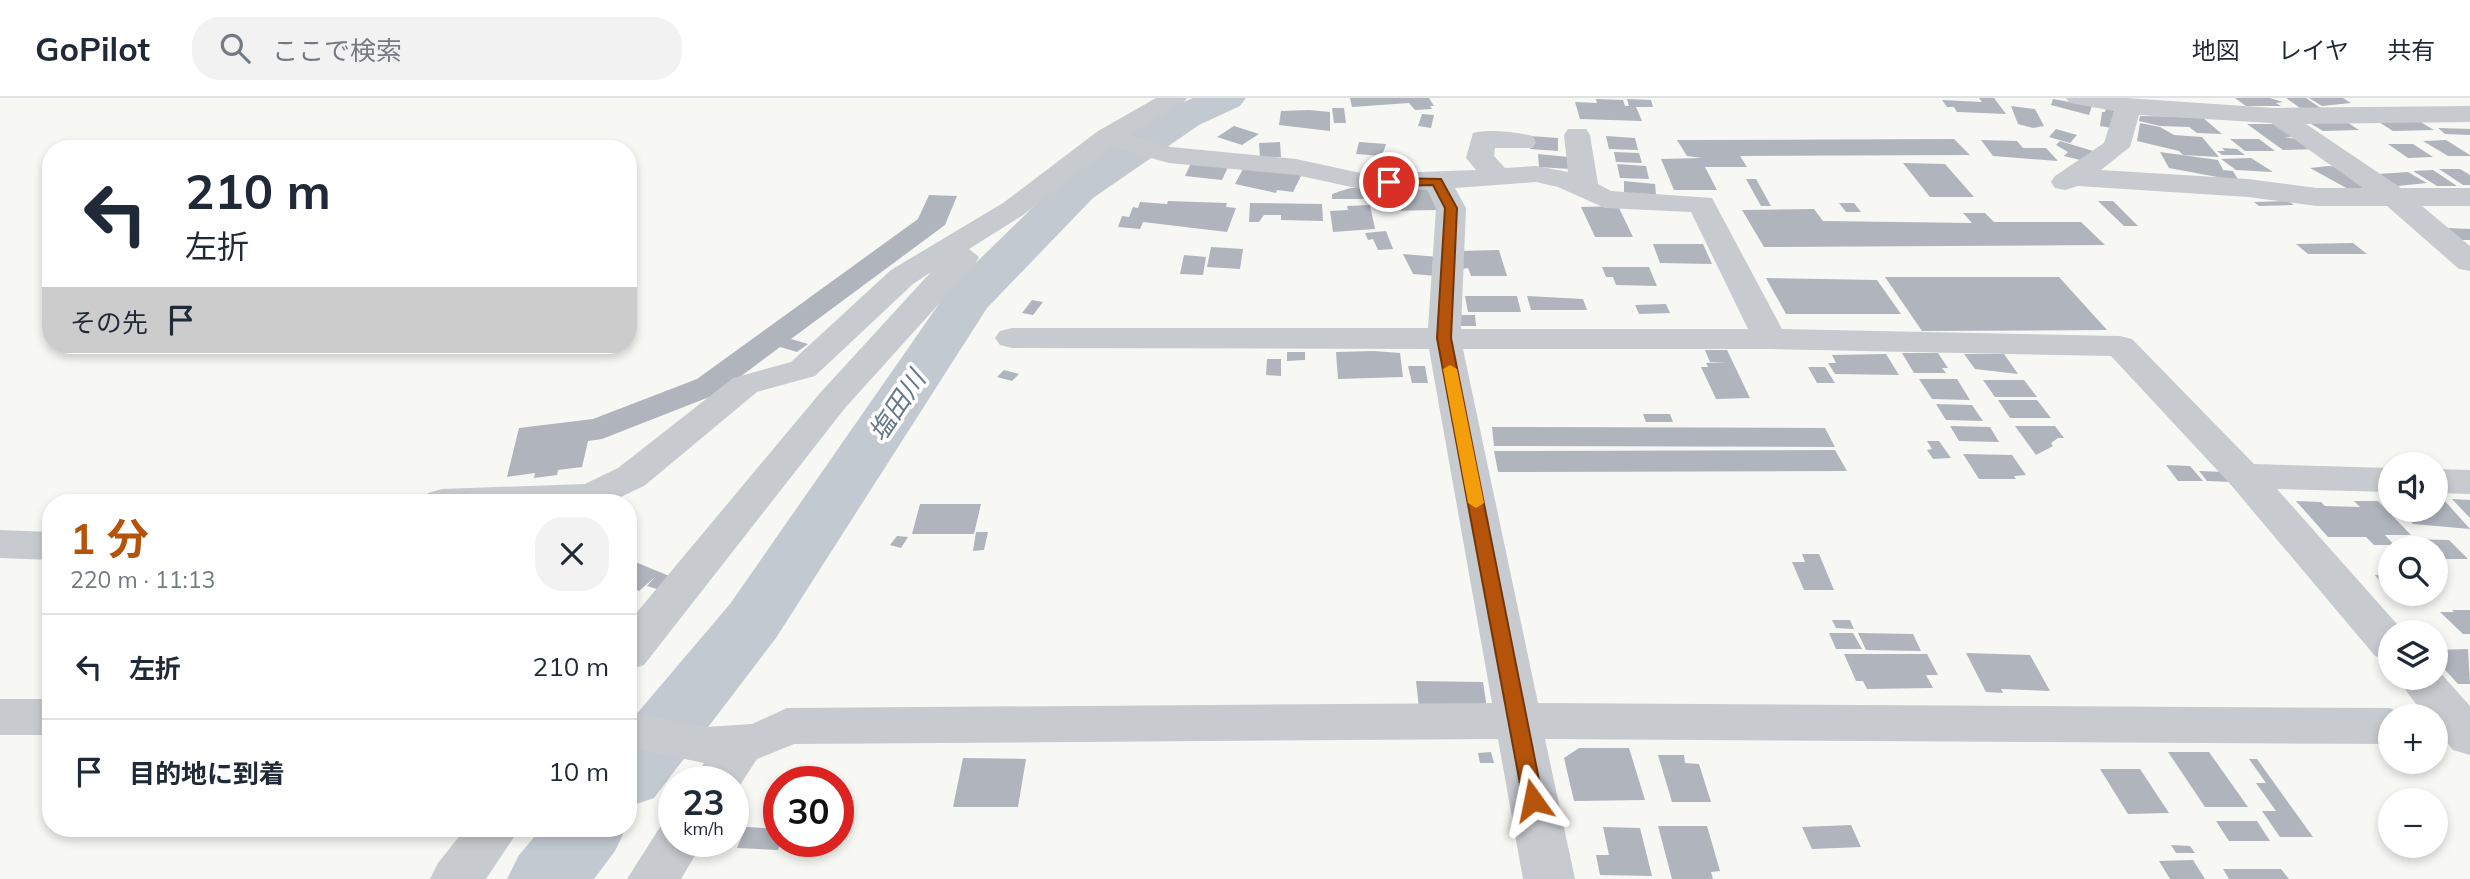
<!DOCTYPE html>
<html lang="ja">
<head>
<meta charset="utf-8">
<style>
	:root { --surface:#fff; --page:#f2f2f3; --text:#1f2937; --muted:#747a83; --line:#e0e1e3; --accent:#b45309 }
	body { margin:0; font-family:Mulish,"Noto Sans JP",sans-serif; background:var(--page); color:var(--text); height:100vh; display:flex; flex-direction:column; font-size:26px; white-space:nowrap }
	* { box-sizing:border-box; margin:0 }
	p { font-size:23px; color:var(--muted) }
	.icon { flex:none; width:38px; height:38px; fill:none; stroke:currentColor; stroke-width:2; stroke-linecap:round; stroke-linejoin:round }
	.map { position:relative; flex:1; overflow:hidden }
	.details { position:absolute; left:42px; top:396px; width:595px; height:343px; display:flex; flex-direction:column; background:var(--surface); border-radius:28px; box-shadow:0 4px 10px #0003 }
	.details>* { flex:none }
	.banner { position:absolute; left:42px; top:42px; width:595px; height:214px; border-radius:28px; box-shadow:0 4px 10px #0003; background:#fff; color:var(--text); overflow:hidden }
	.controls { position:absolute; left:2378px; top:354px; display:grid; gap:14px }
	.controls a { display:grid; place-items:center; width:70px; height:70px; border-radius:50%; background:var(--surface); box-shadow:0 4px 10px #0003; font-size:35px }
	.speed { position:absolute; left:658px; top:668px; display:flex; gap:14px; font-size:35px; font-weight:700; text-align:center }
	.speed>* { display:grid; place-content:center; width:91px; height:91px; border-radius:50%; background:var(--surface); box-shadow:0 4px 10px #0003; line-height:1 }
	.speed small { font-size:18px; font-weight:400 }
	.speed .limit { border:10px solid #d22; background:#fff; color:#111 }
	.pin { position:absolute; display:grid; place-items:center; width:60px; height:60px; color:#fff; margin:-30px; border:4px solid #fff; border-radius:50%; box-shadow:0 2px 7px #0007 }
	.me { position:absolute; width:77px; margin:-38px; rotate:348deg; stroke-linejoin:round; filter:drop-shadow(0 0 5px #0008) }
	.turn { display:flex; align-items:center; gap:24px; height:147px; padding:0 28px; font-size:32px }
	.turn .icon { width:91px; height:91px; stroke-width:2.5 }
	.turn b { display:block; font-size:49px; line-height:60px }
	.then { display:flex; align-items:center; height:66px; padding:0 28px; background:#0003; gap:14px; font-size:26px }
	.round { display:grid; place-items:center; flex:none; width:74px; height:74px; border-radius:28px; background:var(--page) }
	.headline { display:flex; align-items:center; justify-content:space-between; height:119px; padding:0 28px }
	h1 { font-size:42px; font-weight:700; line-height:52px; color:var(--accent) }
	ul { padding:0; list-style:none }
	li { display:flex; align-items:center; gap:21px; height:105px; padding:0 28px; border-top:2px solid var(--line) }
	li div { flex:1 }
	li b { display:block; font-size:26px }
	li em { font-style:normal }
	header { display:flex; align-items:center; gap:42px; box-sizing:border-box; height:98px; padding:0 35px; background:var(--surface); border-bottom:2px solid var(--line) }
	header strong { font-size:33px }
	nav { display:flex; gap:38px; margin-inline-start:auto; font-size:24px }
	.search { width:490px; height:63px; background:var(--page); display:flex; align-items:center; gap:18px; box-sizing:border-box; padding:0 24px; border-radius:28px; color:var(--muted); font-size:26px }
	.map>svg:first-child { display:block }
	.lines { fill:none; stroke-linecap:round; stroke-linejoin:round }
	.river { fill:#c2c9d0; fill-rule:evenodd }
	.building { fill:#afb4bd }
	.street { fill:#c7cace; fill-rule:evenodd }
	.route { fill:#b45309; stroke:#753606; stroke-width:2 }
	.slow { fill:#f59e0b }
	.labels { text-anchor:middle; stroke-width:7; stroke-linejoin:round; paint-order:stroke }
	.water-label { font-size:26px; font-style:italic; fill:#66788a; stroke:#fff }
</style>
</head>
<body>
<header>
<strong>GoPilot</strong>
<div class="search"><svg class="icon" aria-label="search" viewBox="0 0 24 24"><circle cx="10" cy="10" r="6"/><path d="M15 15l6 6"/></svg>ここで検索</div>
<nav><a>地図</a><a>レイヤ</a><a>共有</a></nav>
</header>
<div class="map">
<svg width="2470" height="781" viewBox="0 0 2470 781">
	<rect width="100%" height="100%" fill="#f7f7f4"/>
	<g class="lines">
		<path class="river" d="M1193,0H1246L1240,8L1199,27L1093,100L987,210L776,540L654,700L628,709V626L730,506L950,190L1061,82L1171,9Z
			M542,730H626L615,753L594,781H507L519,757Z"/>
	</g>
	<path class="building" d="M1350,0H1429L1434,8H1430L1432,11L1415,12L1409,5L1352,9Z
		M1979,0H1994L2006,16L1957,14L1954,9H1947L1942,2L1982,4Z
		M2235,0H2270L2283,4L2276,5L2281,8H2246Z
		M2286,0H2306L2322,11L2303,12Z
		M2309,0H2343L2351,5L2322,8Z
		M1596,1L1623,2L1625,8H1629L1627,1L1651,2L1653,9H1636L1642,23L1580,21L1575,4L1597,5Z
		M2053,1L2092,8L2089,17L2051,7Z
		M2011,8L2035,11L2044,28L2033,30L2018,26Z
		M1332,10H1344L1346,25H1334Z
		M2106,10L2119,12L2118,31L2100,28L2102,14H2105Z
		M1309,12L1330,14V33L1279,27L1281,13Z
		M1422,16L1434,17L1431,30L1418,28Z
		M2409,17L2434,32L2393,33L2369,18Z
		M2140,18L2202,19L2222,36L2197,35L2189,29L2160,28L2139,23Z
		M2339,19L2359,32L2323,33L2303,21Z
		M2140,25L2160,29L2174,37L2202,39L2219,59L2183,57L2179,53L2137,43Z
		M2247,26H2279L2298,39H2285L2302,42L2316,51L2283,52Z
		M1234,28L1259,36L1242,47L1217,39Z
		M2438,30L2470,31V37L2445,36Z
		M2056,31L2077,37L2070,45L2049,39Z
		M1530,38L1558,40V53L1530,51Z
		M1606,38L1635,40L1638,52L1609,51Z
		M1954,41L1970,57L1740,58L1747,69H1705L1717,92H1674L1661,61L1702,60L1687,58L1677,42Z
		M2230,41H2259L2275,53H2245Z
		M1981,42L2017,43L2023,50H2046L2058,63L1993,58Z
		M2446,42L2470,57V58H2448L2423,43Z
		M2060,43L2093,53L2084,63L2064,58L2068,54L2056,47Z
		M1280,44L1281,59H1260L1259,45Z
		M1359,44L1386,46L1382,58L1356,56Z
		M2388,46H2413L2433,59L2408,60Z
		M2222,50L2237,51L2245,57H2222L2217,53H2225Z
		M1614,54L1639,55L1642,65L1616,64Z
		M2160,54L2218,62L2223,72L2233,73L2239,83L2169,70Z
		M1538,56L1569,59L1570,71L1539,69Z
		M2251,60L2273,74L2236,72L2221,61Z
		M1191,65L1228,69L1222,82L1185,78Z
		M1903,65L1945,66L1974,99H1930Z
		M1617,66L1646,68L1649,81L1620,80Z
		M2328,68L2342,69L2372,89L2350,92L2310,70Z
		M1244,69L1302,76L1293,94L1277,92L1276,95L1235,86Z
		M2439,71H2460L2470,77V87H2463Z
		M2433,72L2457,88H2437L2413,73Z
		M2408,74L2427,85L2398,88L2378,76Z
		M1746,81H1756L1771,108H1761Z
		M1624,83L1655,86L1656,97L1624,95Z
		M1350,90H1367L1368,101H1332V96Z
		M1428,90L1437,112L1385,113L1379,91Z
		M929,97L957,98L945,127L791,241L808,246L797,254L780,249L717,296L602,341L588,343L582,369L558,372L557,377L534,380L535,375L507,379L519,330L593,321L697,281L918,121Z
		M1168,103L1227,105L1226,109L1236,110L1227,134L1143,124L1140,131L1118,129L1122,118L1129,119L1133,109L1138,110L1140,104L1167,106Z
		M2098,103H2113L2138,128H2124Z
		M2288,103L2294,107L2259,108L2254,104Z
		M1250,105L1322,106L1323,123L1281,122V117H1264L1259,124H1249Z
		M1839,105H1854L1861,114H1846Z
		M1370,107L1375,131L1333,134L1330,113L1348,112L1347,108Z
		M1618,108L1633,139H1595L1581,109Z
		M1814,111L1823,123L1972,125L1963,115H1985L1994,124H2081L2105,147L1764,149L1742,112Z
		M2447,130L2470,131V142H2462Z
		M1386,133L1393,151L1378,152L1373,141L1368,142L1365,135Z
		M2353,145L2367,156H2308L2296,146Z
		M1653,146H1703L1712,166L1660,165Z
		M1211,149L1243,151L1240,171L1207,169Z
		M1499,152L1507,178H1471L1468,170L1463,171L1457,153Z
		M1403,156L1438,159L1436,178L1413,176Z
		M1184,157L1206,159L1203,177L1180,176Z
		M1602,169H1649L1657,188L1616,187L1613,179H1606Z
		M1885,179H2059L2107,232L1922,233Z
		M1766,180L1877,182L1901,216H1786Z
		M1465,198H1517L1521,214H1468Z
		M1527,198L1583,201L1587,212H1531Z
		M1032,202L1043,204L1033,217L1022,215Z
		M1666,206L1670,215L1639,216L1635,207Z
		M1458,217H1475L1476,228H1459Z
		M1705,252H1727L1750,300L1716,301L1701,269H1708L1706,265L1727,264H1710Z
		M1374,253L1400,255L1403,279L1338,281L1336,254Z
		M1287,254H1305V262L1287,263Z
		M1902,255H1938L1948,270H1942L1946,275H1914Z
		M1886,256L1899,277L1835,276L1828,265H1836L1832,257Z
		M1964,256H2004L2018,276L1975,271Z
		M1267,261H1281V278L1266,277Z
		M1408,268H1425L1428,285H1412Z
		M1808,269H1825L1835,285H1817Z
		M1004,272L1019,276L1012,283L997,279Z
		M1919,281H1957L1970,302L1932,301Z
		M1983,282H2024L2037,299H1995Z
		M1998,302H2037L2051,320H2010Z
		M1936,306L1972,307L1983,323L1946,322Z
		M1643,316H1670L1673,324H1646Z
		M1950,328L1990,329L1999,344L1959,343Z
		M2015,328H2055L2064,340H2058L2051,345L2053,348L2036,357Z
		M1492,329L1825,330L1835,349L1494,348Z
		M1927,343H1939L1951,360L1933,361L1927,352L1932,351Z
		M1835,352L1847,373L1498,374L1494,353Z
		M1963,356L2012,357L2026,377L2014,378L2016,381H1979Z
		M2166,367L2190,368L2203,383H2178Z
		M2199,373L2225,374L2233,384L2207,383Z
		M2452,401L2470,402V420Z
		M2436,402H2444L2470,431L2413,426L2399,411H2436Z
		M2296,403L2321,404L2325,408L2360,409L2354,403H2378L2411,437H2385L2394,447H2374L2366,439H2328Z
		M920,406H981L974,436H912Z
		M976,434H988L984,452L973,453Z
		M897,438L908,439L901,450L890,447Z
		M2402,441L2449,442L2468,461H2439L2436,450H2411Z
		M1802,456H1819L1834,492H1804L1792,464H1805Z
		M628,461L662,475L674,480L660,492L647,488L655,479L639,493L634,491L628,496Z
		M2375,477H2390V495Z
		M2452,512H2470V536H2463L2440,514H2454Z
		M1832,522H1850L1854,531L1836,530Z
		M1829,535H1853L1862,551H1836Z
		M1858,535L1913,536L1921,553L1866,552Z
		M2468,551L2470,586H2458L2436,562V552Z
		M1966,555L2030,557L2050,593L2001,591L2003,595L1986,594Z
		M1844,556H1927L1938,577H1926L1933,590L1867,591L1863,583H1856Z
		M1416,583L1483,584L1487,611L1419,610Z
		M1579,650H1629L1645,702L1574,703L1564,660Z
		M1491,654L1494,665H1480L1478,655Z
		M2168,654H2209L2248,709H2205Z
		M1658,657H1684L1685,665L1699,666L1711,704H1672Z
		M963,660L1026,661L1018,709H953Z
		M2249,661H2257L2313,739H2280L2262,713H2276L2256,685H2266Z
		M2100,671H2140L2169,715L2128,716Z
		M2216,723H2257L2270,743H2229Z
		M1851,727L1861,749L1812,751L1802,729Z
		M1658,728H1707L1720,773L1711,774L1713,781H1672Z
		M746,729L779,731V744H781L778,752L737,750Z
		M1603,729L1640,730L1652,778L1600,777L1596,757H1609Z
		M2171,747L2190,748L2195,755H2176Z
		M2193,762L2205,781H2170L2159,763Z
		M2223,771H2281L2289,781H2229Z"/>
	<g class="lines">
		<path class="street" d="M1156,0H1187L1183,5L1129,37L1171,49L1296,61L1365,76L1476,72L1466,60L1473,35C1491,31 1514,34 1533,38L1536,44L1533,50H1495L1494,58L1505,70L1536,68L1568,74L1564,37L1568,31H1586L1590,37L1598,86L1611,93L1712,100L1782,231L2120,238L2132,241L2254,366L2390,370V394L2277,391L2404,534H2390V563L2375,558L2231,387L2111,258L1770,251H1463L1538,605L2390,610L2408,618H2390V646L1545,641L1575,781H1523L1498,641L794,646L757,661L733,698V684H693L704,665L628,649V613L706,629L752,626L787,610L1492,605L1429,251L1012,250L1000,247L995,240L1000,233L1012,230H1428L1436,110L1427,92H1365L1296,77L1169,65L1111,49L1023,117L969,151L979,159L975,166L845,310L644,567L628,572V525L820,295L931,174L913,186L815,278L757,294L644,388L610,404H423L428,395L442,391L585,386L618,370L733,280L791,264L891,172L1003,105L1098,33ZM1536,84L1558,89L1605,110L1691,114L1748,231H1461L1466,110L1455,90Z
			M2066,0H2126L2273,10L2470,8V24L2306,26L2401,90H2470V108H2422L2470,148V173L2459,171L2387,108H2317L2248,99L2078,88L2065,92L2055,90L2051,84L2055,78L2104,45L2114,13L2070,5ZM2139,17L2271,25L2363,90H2317L2248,81L2101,72L2130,49Z
			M2436,371L2470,372V396L2436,395Z
			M0,432L51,434V462L0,460Z
			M2436,570L2470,608V657L2453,652L2436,631V618H2425L2396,579H2436Z
			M0,601H51V637H0Z
			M674,724V744H703L681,781H627L660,729Z
			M466,730H520L486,781H430L438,765Z"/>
	</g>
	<path class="route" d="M1441,81L1457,110L1451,240L1543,702L1540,708H1526L1523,702L1437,240L1445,110L1433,87L1389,88L1383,84L1389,80Z"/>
	<path class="slow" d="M1450,267L1457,271L1484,405L1476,410L1468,405L1443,271Z"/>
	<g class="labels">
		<g class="water-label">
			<text transform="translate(897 308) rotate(-56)" y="9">塩田川</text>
		</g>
	</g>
</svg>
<div class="controls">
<a><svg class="icon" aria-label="sound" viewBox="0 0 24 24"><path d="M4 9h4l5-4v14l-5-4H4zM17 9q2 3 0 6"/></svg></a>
<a><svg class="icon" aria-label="search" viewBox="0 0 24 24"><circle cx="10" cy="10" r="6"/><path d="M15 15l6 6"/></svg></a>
<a><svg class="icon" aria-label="layers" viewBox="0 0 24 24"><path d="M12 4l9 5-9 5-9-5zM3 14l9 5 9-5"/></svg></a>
<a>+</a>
<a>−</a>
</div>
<div class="speed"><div>23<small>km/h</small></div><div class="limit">30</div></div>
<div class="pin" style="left:1389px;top:84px;background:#d93025"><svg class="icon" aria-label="arrive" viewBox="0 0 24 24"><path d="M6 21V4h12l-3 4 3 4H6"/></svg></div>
<svg class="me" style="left:1533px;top:702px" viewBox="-20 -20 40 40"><path d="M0-17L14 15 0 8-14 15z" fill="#b45309" stroke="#fff" stroke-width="4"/></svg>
<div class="banner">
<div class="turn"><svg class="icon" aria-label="left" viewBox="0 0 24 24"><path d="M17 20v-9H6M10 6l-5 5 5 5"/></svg><div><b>210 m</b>左折</div></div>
<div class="then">その先<svg class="icon" aria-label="arrive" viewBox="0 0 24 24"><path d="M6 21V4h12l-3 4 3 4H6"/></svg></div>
</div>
<section class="details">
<div class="headline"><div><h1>1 分</h1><p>220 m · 11:13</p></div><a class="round"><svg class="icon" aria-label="close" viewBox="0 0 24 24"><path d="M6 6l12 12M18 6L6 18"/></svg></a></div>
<ul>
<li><svg class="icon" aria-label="left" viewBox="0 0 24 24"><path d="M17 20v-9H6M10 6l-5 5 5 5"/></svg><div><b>左折</b></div><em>210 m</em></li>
<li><svg class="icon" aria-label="arrive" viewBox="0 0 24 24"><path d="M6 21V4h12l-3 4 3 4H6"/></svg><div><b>目的地に到着</b></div><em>10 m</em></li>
</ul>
</section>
</div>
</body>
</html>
